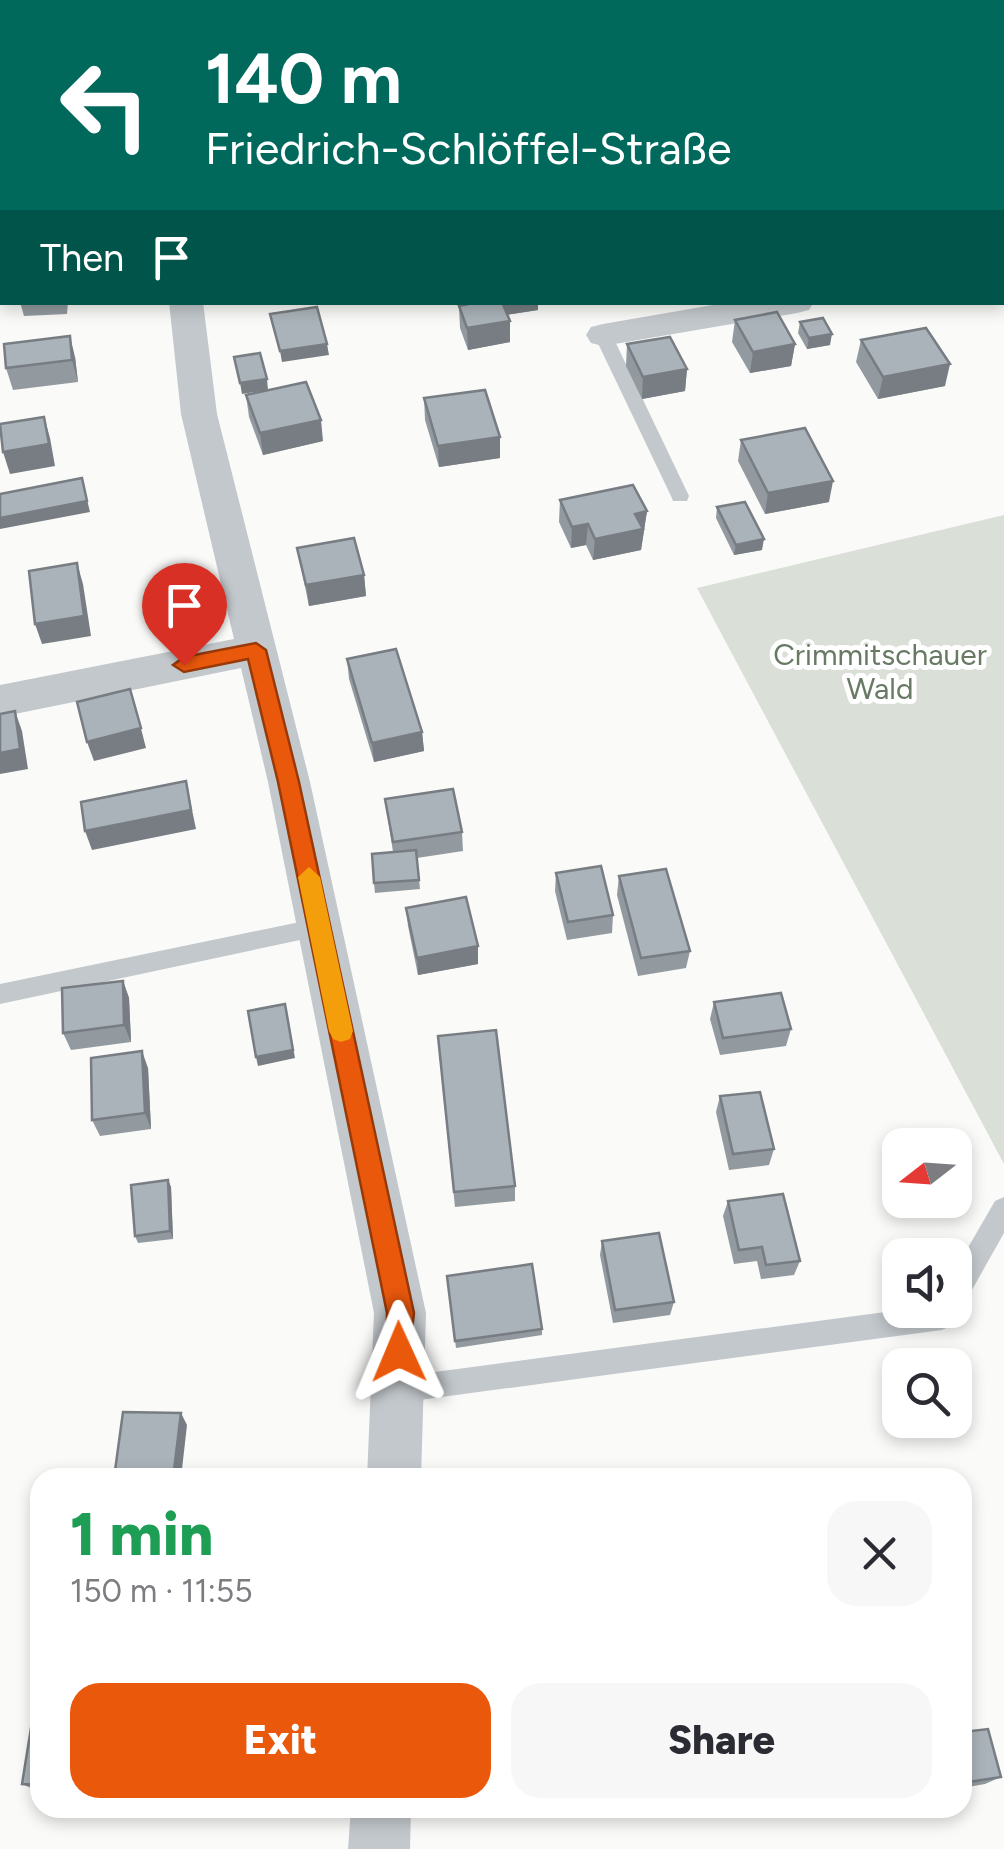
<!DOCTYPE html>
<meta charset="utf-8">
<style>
body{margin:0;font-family:Figtree,sans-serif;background:#f7f7f7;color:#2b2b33;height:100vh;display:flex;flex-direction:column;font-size:38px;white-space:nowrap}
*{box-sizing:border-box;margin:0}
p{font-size:32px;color:#7c7c81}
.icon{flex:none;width:55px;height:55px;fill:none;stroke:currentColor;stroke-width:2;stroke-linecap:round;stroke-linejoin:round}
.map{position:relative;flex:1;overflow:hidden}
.drawer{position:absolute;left:30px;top:1468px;width:942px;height:350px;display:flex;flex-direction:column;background:#fff;border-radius:30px;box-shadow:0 5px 15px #0003}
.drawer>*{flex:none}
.banner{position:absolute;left:0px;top:0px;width:1005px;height:305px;box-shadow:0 5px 15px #0003;background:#00695c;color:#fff;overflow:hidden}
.needle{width:65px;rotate:253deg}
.fabs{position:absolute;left:882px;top:1128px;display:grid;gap:20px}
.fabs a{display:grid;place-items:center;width:90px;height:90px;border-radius:20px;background:#fff;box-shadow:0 5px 15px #0003;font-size:50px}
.pin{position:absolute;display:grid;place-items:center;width:85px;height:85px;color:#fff;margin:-102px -42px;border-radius:50% 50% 50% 0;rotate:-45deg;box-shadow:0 0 10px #0007}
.pin .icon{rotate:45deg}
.me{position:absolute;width:110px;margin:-55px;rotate:359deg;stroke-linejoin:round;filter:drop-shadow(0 0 8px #0008)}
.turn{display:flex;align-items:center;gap:35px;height:210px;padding:0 40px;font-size:45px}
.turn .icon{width:130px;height:130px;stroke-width:2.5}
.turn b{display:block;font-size:70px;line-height:85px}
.then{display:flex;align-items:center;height:95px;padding:0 40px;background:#0003;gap:20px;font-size:38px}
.round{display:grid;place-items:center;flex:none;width:105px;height:105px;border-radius:30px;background:#f7f7f7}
.summary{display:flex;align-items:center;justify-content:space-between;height:170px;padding:0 40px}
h1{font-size:60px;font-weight:800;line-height:75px;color:#1e9e55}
.action{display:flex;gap:20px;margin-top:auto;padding:20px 40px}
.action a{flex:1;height:115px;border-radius:30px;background:#ea580c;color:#fff;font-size:40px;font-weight:800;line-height:115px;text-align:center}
.action a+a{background:#f7f7f7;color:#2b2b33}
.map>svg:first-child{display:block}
.green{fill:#dadfd7}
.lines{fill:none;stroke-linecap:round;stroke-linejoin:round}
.lane{fill:#c3c8cc;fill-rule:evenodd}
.street{fill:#c3c8cc;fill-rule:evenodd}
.wall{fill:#929a9f}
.shaded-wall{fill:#777d82}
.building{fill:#aab3b9;stroke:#777d82;stroke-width:2.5}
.route{fill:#ea580c;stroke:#983908;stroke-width:2.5}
.slow{fill:#f59e0b}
.labels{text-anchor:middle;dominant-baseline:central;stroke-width:10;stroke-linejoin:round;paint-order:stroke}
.park-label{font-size:30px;fill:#687a64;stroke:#fff}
</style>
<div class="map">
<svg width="1004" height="1849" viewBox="0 0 1004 1849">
<rect width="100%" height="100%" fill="#fafaf8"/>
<path class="green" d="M1004,515V1164L697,588Z"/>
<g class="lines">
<g class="lane">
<path d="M603,329L612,335L689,496L687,501H673L671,496L594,335Z"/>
<path d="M319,918L327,920L330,927L327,934L319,936L0,1004V984Z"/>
<path d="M1004,1197V1233L964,1304L957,1306L951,1326L942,1330L397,1403L388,1399L384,1390L388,1381L397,1377L900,1310H955V1270L995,1201Z"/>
</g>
<g class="street">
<path d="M788,0H816L817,2H789Z"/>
<path d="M169,302H203L217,414L310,782L426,1313L421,1478H367L374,1313L268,782L241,668L0,717V685L234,639L181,414Z"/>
<path d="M730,302H814L809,310L797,313L603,346L591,343L586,335L591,327L603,324Z"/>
<path d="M351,1808H411L410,1849H348Z"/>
</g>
</g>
<g class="wall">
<path d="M319,0H390L389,2H318Z"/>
<path d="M2,168V211H0V173Z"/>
<path d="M20,302H68L67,314L24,316Z"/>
<path d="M470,302H538V310L507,315L510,342L468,350L460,328L459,306L470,304Z"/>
<path d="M735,320L795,344L791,366L750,373L732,342Z"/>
<path d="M800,322L830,345L807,349L798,333Z"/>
<path d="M861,340L945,386L878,399L856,362Z"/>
<path d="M627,344L687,369L685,391L642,399L626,366Z"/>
<path d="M75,357L78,382L13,390L6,368Z"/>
<path d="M246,395L323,441L263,455L249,417Z"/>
<path d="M424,398L500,458L439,467L425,420Z"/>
<path d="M741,440L829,502L765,514L738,461Z"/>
<path d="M560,500L647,511L641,550L593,560L586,545L571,548L559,522Z"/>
<path d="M717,507L762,550L734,555L716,518Z"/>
<path d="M297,548L364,575L366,596L309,606Z"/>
<path d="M347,659L422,732L424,751L374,762L349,679Z"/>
<path d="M385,799L462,832L463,851L417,858L420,889L375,893L374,883L393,852Z"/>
<path d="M556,873L613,915L612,933L567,940L555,891Z"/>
<path d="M619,876L690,951L686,968L638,976L617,895Z"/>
<path d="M406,908L478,946V964L418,975L408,926Z"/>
<path d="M123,981L129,998L131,1042L71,1050L63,1033Z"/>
<path d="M714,1002L791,1029L786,1046L720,1055L710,1019Z"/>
<path d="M439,1053L515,1186V1201L455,1207Z"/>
<path d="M148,1068L151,1129L100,1136L92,1120Z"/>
<path d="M720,1096L774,1149L769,1165L729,1170L716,1112Z"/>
<path d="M168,1180L171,1187L173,1239L138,1243L135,1236Z"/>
<path d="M728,1201L800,1261L794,1275L761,1279L757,1261L734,1264L723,1216Z"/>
<path d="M602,1241L674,1302L670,1315L613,1323L600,1255Z"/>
<path d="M447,1276L542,1329V1335L456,1348Z"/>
<path d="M40,1697V1789H33L22,1784Z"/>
<path d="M962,1732L1001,1777L985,1784L962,1788Z"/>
<path d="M770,1808H825L771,1815Z"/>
</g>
<g class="shaded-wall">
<path d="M499,302H538V310L499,316Z"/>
<path d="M510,321V342L468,350L467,328Z"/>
<path d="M832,334L830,345L807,349L809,338Z"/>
<path d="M70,336L75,357L78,382L72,360Z"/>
<path d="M327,344L329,355L282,362L280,351Z"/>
<path d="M795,344L791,366L750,373L753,352Z"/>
<path d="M950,364L945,386L878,399L883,377Z"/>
<path d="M687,369L685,391L642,399L643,377Z"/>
<path d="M267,379L268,390L242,394L240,383Z"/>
<path d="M44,417L50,438L55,466L10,474L3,452Z"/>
<path d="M321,420L323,441L263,455L260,433Z"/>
<path d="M500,437V458L439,467L438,446Z"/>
<path d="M82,478L90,512L0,529V518Z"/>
<path d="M833,481L829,502L765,514L768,493Z"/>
<path d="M647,511L641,550L593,560L595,539L635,514Z"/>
<path d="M588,524L586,545L571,548L572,527Z"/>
<path d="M764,539L762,550L734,555L736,545Z"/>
<path d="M77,563L83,584L91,636L42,644L35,624Z"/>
<path d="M364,575L366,596L309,606L306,585Z"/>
<path d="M136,709L146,748L94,761L87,742Z"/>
<path d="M15,711L22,731L28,769L0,774V753Z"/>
<path d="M422,732L424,751L374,762L372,743Z"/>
<path d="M186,781L196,829L92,850L85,831Z"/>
<path d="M478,946V964L418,975L417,958Z"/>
<path d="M123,981L129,998L131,1042L124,1025Z"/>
<path d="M285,1004L295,1058L258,1066L256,1057Z"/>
<path d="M142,1051L148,1068L151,1129L145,1113Z"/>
<path d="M168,1180L171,1187L173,1239L170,1231Z"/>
<path d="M181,1413L187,1425L181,1478H173Z"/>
</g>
<g class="building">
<path d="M185,0H221L220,2H184Z"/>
<path d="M319,0H336L360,2H318Z"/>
<rect x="673" y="0" width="40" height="2"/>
<path d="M2,168V190H0V173Z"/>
<path d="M502,302L510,321L467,328L459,306L478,302Z"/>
<path d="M317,307L327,344L280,351L270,314Z"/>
<path d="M777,312L795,344L753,352L735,320Z"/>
<path d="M823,318L832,334L809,338L800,322Z"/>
<path d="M926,328L950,364L883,377L861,340Z"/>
<path d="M70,336L72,360L6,368L4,344Z"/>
<path d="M670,337L687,369L643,377L627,344Z"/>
<path d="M260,353L267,379L240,383L234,357Z"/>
<path d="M306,382L321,420L260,433L246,395Z"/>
<path d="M485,390L500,437L438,446L424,398Z"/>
<path d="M44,417L49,444L3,452L0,424Z"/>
<path d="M805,428L833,481L768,493L741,440Z"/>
<path d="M82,478L87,501L0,518V494Z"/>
<path d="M633,485L647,511L635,514L643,529L595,539L588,524L572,527L560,500Z"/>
<path d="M745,502L764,539L736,545L717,507Z"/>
<path d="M354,538L364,575L306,585L297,548Z"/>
<path d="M77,563L84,616L35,624L29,571Z"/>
<path d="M396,649L422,732L372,743L347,659Z"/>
<path d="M130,689L141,728L87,742L77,702Z"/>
<path d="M15,711L20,749L0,753V714Z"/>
<path d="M186,781L191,810L85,831L81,802Z"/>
<path d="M453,789L462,832L393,842L385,799Z"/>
<path d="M416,850L419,880L374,883L372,854Z"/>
<path d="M601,866L613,915L568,922L556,873Z"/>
<path d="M666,869L690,951L641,958L619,876Z"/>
<path d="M466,897L478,946L417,958L406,908Z"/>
<path d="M123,981L124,1025L63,1033L62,988Z"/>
<path d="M781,993L791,1029L723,1038L714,1002Z"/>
<path d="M285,1004L293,1050L256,1057L248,1011Z"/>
<path d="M496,1030L515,1186L454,1192L438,1036Z"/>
<path d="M142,1051L145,1113L92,1120L91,1058Z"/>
<path d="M760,1092L774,1149L733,1154L720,1096Z"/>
<path d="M168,1180L170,1231L135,1236L131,1185Z"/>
<path d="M783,1194L800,1261L766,1265L762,1247L739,1250L728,1201Z"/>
<path d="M659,1233L674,1302L615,1310L602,1241Z"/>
<path d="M532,1264L542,1329L455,1341L447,1276Z"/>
<path d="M123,1412L181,1413L173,1478H114Z"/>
<path d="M36,1697H40V1785L22,1784Z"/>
<path d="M988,1729L1001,1777L962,1783V1732Z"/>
</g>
<path class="route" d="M256,643L266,650L299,782L414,1313L408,1361L399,1365L390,1361L386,1352L387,1313L278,782L248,659L184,672L173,665L184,657Z"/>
<path class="slow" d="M309,867L320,877L353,1031L350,1039L341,1042L333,1039L329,1031L298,877Z"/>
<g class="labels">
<g class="park-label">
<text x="880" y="654">Crimmitschauer<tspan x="880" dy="34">Wald</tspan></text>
</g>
</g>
</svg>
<div class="fabs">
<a><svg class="needle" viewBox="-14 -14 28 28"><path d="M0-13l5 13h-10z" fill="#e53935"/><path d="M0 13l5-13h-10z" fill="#7c7c81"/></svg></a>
<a><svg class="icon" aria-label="sound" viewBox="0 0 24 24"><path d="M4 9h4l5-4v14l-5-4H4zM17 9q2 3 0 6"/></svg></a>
<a><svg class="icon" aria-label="search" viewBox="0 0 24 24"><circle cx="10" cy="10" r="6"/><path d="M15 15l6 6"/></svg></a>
</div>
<div class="pin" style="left:184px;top:665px;background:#d93025"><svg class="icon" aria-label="arrive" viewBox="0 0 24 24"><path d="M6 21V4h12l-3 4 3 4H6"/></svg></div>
<svg class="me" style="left:399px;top:1352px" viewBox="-20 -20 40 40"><path d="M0-17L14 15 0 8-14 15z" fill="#ea580c" stroke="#fff" stroke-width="4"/></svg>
<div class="banner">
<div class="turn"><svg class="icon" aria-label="left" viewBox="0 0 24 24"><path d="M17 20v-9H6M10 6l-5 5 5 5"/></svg><div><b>140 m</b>Friedrich-Schlöffel-Straße</div></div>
<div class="then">Then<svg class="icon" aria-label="arrive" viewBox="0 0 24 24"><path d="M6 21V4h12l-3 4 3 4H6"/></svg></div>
</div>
<section class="drawer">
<div class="summary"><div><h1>1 min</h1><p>150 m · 11:55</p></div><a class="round"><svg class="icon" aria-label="close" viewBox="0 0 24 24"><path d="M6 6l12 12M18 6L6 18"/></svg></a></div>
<div class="action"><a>Exit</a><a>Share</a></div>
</section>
</div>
